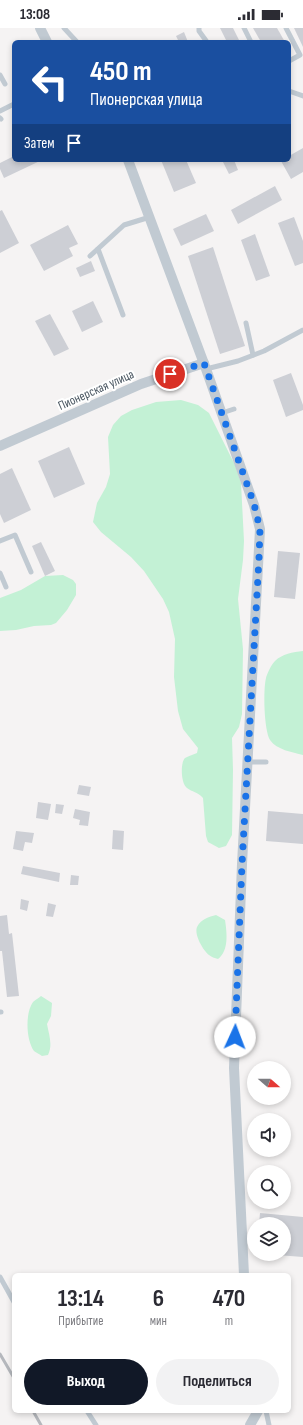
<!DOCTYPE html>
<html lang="ru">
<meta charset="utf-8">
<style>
body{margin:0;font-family:"Sofia Sans Condensed",sans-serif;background:#f2f2f3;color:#2b2b33;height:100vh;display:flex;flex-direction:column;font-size:15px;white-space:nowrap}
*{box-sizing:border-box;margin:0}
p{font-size:13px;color:#7c7c81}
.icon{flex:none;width:22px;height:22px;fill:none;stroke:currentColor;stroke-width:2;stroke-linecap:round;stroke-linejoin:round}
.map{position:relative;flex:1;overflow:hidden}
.panel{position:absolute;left:12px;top:1245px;width:279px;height:140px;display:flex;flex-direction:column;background:#fff;border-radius:6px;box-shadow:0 2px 6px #0003}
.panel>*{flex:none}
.hud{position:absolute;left:12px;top:12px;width:279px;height:122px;border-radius:6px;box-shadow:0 2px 6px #0003;background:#1a4fa0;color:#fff;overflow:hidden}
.needle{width:26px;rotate:110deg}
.fabs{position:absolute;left:247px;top:1033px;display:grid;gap:8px}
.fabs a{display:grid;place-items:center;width:44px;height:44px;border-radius:50%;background:#fff;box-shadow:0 2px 6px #0003;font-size:20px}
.pin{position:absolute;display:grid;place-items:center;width:34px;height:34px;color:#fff;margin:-17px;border:2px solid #fff;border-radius:50%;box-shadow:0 1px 4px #0007}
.me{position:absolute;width:44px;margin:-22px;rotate:2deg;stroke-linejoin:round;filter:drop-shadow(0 0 3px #0008)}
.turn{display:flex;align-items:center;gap:14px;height:84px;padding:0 12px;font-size:18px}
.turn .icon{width:52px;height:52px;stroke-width:2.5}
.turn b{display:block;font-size:28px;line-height:34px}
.then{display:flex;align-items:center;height:38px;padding:0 12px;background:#0003;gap:8px;font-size:15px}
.eta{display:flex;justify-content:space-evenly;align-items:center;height:68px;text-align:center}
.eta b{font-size:24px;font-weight:700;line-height:28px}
.cta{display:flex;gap:8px;margin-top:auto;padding:8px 12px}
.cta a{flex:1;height:46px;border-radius:24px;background:#111827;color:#fff;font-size:16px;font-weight:700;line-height:46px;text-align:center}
.cta a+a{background:#f2f2f3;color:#2b2b33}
.status{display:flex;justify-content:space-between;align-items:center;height:28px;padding:0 20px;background:#fff;direction:ltr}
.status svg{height:11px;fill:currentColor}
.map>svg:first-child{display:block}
.green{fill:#c3f1d5}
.building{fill:#cdcfd5}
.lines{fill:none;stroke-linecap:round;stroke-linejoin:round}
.lane{stroke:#c1cad2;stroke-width:5}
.street{stroke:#c1cad2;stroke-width:10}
.rail{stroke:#b5b8bd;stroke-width:3}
.route{stroke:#1a73e8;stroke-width:7;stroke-dasharray:0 12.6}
.labels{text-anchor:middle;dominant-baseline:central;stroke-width:4;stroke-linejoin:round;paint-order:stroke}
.street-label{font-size:13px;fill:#4a5661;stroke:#fff}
</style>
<div class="status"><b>13:08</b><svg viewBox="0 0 49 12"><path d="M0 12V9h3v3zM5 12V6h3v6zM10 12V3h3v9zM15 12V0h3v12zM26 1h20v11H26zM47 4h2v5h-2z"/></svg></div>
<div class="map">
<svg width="303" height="1397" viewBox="0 0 303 1397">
<rect width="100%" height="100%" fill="#f5f3f3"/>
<g class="green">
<path d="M181,372L198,377L209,385L235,437L241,455L244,513L243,532L238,571L243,621L242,686L239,699L232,710L233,742L232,807L226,818L219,820L208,814L206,808L203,770C198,764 192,764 187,760C181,756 180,735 185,730C188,728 193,727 197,725L198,720L183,701L178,683L174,649L175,611L169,584L163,571L144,543L131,529L101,504L93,494L97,475L106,459L110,446L108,409L113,397L121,388L132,382L156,374Z"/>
<path d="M63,547L73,552L76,556V567L67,582L56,595L51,597L34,598L16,602L0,603V570L21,562L45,548Z"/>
<path d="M303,623V727C292,724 277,722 270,712C264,702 263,661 266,650C267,646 271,637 275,633C282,626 293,624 303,623Z"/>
<path d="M216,887L225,892C227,905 229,923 218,931C215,930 211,929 209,927C203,922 194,907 197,899C201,891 209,889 216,887Z"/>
<path d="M41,968L52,975L51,988L47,996C49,1007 53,1017 48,1027L42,1028C40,1026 36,1025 34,1023C26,1012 25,985 33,974C35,972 39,970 41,968Z"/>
</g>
<g class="building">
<path d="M220,0H233L240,14H227Z"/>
<path d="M253,0H277L285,14H261Z"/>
<path d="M294,0H303V19Z"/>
<path d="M184,4L188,14H179L176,8Z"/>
<path d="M303,120V144L291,151L281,133L289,132V128Z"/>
<path d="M14,128V132H42L4,150L0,141V135Z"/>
<path d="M161,132H186L196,155L174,164Z"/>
<path d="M222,132H234L238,142L229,146Z"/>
<path d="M275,158L282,172L238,196L231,182Z"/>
<path d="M2,182L19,215L0,225V183Z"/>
<path d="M206,186L214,203L181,218L173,201Z"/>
<path d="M294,189L303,213V235L295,238L278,195Z"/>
<path d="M68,197L78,216L69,220L73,228L44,243L30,217Z"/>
<path d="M255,206L270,248L256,253L241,212Z"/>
<path d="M213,219L245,318L220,326L188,228Z"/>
<path d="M91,233L95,243L80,249L76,240Z"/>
<path d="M93,273L103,294L82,304L72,283Z"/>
<path d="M50,286L69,321L54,328L35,293Z"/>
<path d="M291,345L303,377V382L286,389L273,352Z"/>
<path d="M69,419L85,456L54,470L38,433Z"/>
<path d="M12,440L31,482L4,495L0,486V446Z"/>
<path d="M41,514L55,543L45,548L32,518Z"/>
<path d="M278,523L300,525L295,571L274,569Z"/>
<path d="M79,757L91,759L89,768L77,766Z"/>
<path d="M38,774L51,776L48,792L36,790Z"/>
<path d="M56,776L64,777L62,786L55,785Z"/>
<path d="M75,781L90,784L88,798L79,797L80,792L73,790Z"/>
<path d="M268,783L303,786V816L266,813Z"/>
<path d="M113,802L124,803L123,822L112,821Z"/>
<path d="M16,803L34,805L32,815L25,814L23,823L13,821Z"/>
<path d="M23,838L60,845L59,854L21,846Z"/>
<path d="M71,847L79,848L78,857H70Z"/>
<path d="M21,871L29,873L27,883L20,881Z"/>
<path d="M48,875L56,877L53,889L46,888Z"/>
<path d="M7,887L9,906L12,905L19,968L7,969L2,923H0V888Z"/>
<path d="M260,1185L303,1189V1229L277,1227V1226H284V1196H259Z"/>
</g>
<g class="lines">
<g class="lane">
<path d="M64,0L77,14"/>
<path d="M199,0V3L207,14"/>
<path d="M244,0L251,14"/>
<path d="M286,0L300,27L289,33"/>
<path d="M0,47L5,56"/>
<path d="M289,63L303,68"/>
<path d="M0,83L14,76"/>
<path d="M0,90L1,91"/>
<path d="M98,221L123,287"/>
<path d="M90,228L124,197L150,189"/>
<path d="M246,295L253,327"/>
<path d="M206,341L238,333L264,323L303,302"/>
<path d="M222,385L234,381"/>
<path d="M0,513L15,507L31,544"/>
<path d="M0,545L6,559"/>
<path d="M248,734H266"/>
<path d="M0,984H1"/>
<path d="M0,1249L14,1274"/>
<path d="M87,1383L96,1397"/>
<path d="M266,1383L269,1397"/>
</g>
<g class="street">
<path d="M40,0L47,14"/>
<path d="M128,132L206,341L254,477L260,501L242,836L234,1040L244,1247"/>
<path d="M0,418L141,356L204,335"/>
<path d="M250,1397L258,1383"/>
</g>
<g class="rail">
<path d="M0,1326L14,1350"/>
<path d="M33,1383L41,1397"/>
</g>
</g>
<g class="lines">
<path class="route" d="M170,346L204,335L254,476L260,501L259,530L242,836L235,1009"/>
</g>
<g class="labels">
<g class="street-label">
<text transform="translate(96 362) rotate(-24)">Пионерская улица</text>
</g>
</g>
</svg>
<div class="fabs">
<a><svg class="needle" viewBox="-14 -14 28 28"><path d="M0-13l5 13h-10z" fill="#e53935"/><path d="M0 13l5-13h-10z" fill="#7c7c81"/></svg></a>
<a><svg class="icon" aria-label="sound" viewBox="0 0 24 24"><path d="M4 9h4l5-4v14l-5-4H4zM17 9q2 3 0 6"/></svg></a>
<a><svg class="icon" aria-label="search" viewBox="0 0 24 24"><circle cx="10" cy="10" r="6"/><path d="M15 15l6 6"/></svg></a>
<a><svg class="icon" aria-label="layers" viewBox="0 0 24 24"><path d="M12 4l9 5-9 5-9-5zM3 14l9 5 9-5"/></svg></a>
</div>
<div class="pin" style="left:170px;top:346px;background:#d93025"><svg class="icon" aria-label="arrive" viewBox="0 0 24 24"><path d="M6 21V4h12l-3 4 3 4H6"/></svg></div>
<svg class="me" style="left:235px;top:1009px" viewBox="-20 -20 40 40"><circle r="19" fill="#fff"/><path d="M0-13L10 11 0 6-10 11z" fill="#1a73e8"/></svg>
<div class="hud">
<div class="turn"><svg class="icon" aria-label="left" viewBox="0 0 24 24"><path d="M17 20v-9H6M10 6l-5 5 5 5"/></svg><div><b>450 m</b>Пионерская улица</div></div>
<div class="then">Затем<svg class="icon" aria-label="arrive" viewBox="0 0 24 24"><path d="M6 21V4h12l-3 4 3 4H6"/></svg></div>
</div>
<section class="panel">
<div class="eta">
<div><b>13:14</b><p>Прибытие</p></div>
<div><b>6</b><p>мин</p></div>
<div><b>470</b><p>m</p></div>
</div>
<div class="cta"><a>Выход</a><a>Поделиться</a></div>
</section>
</div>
